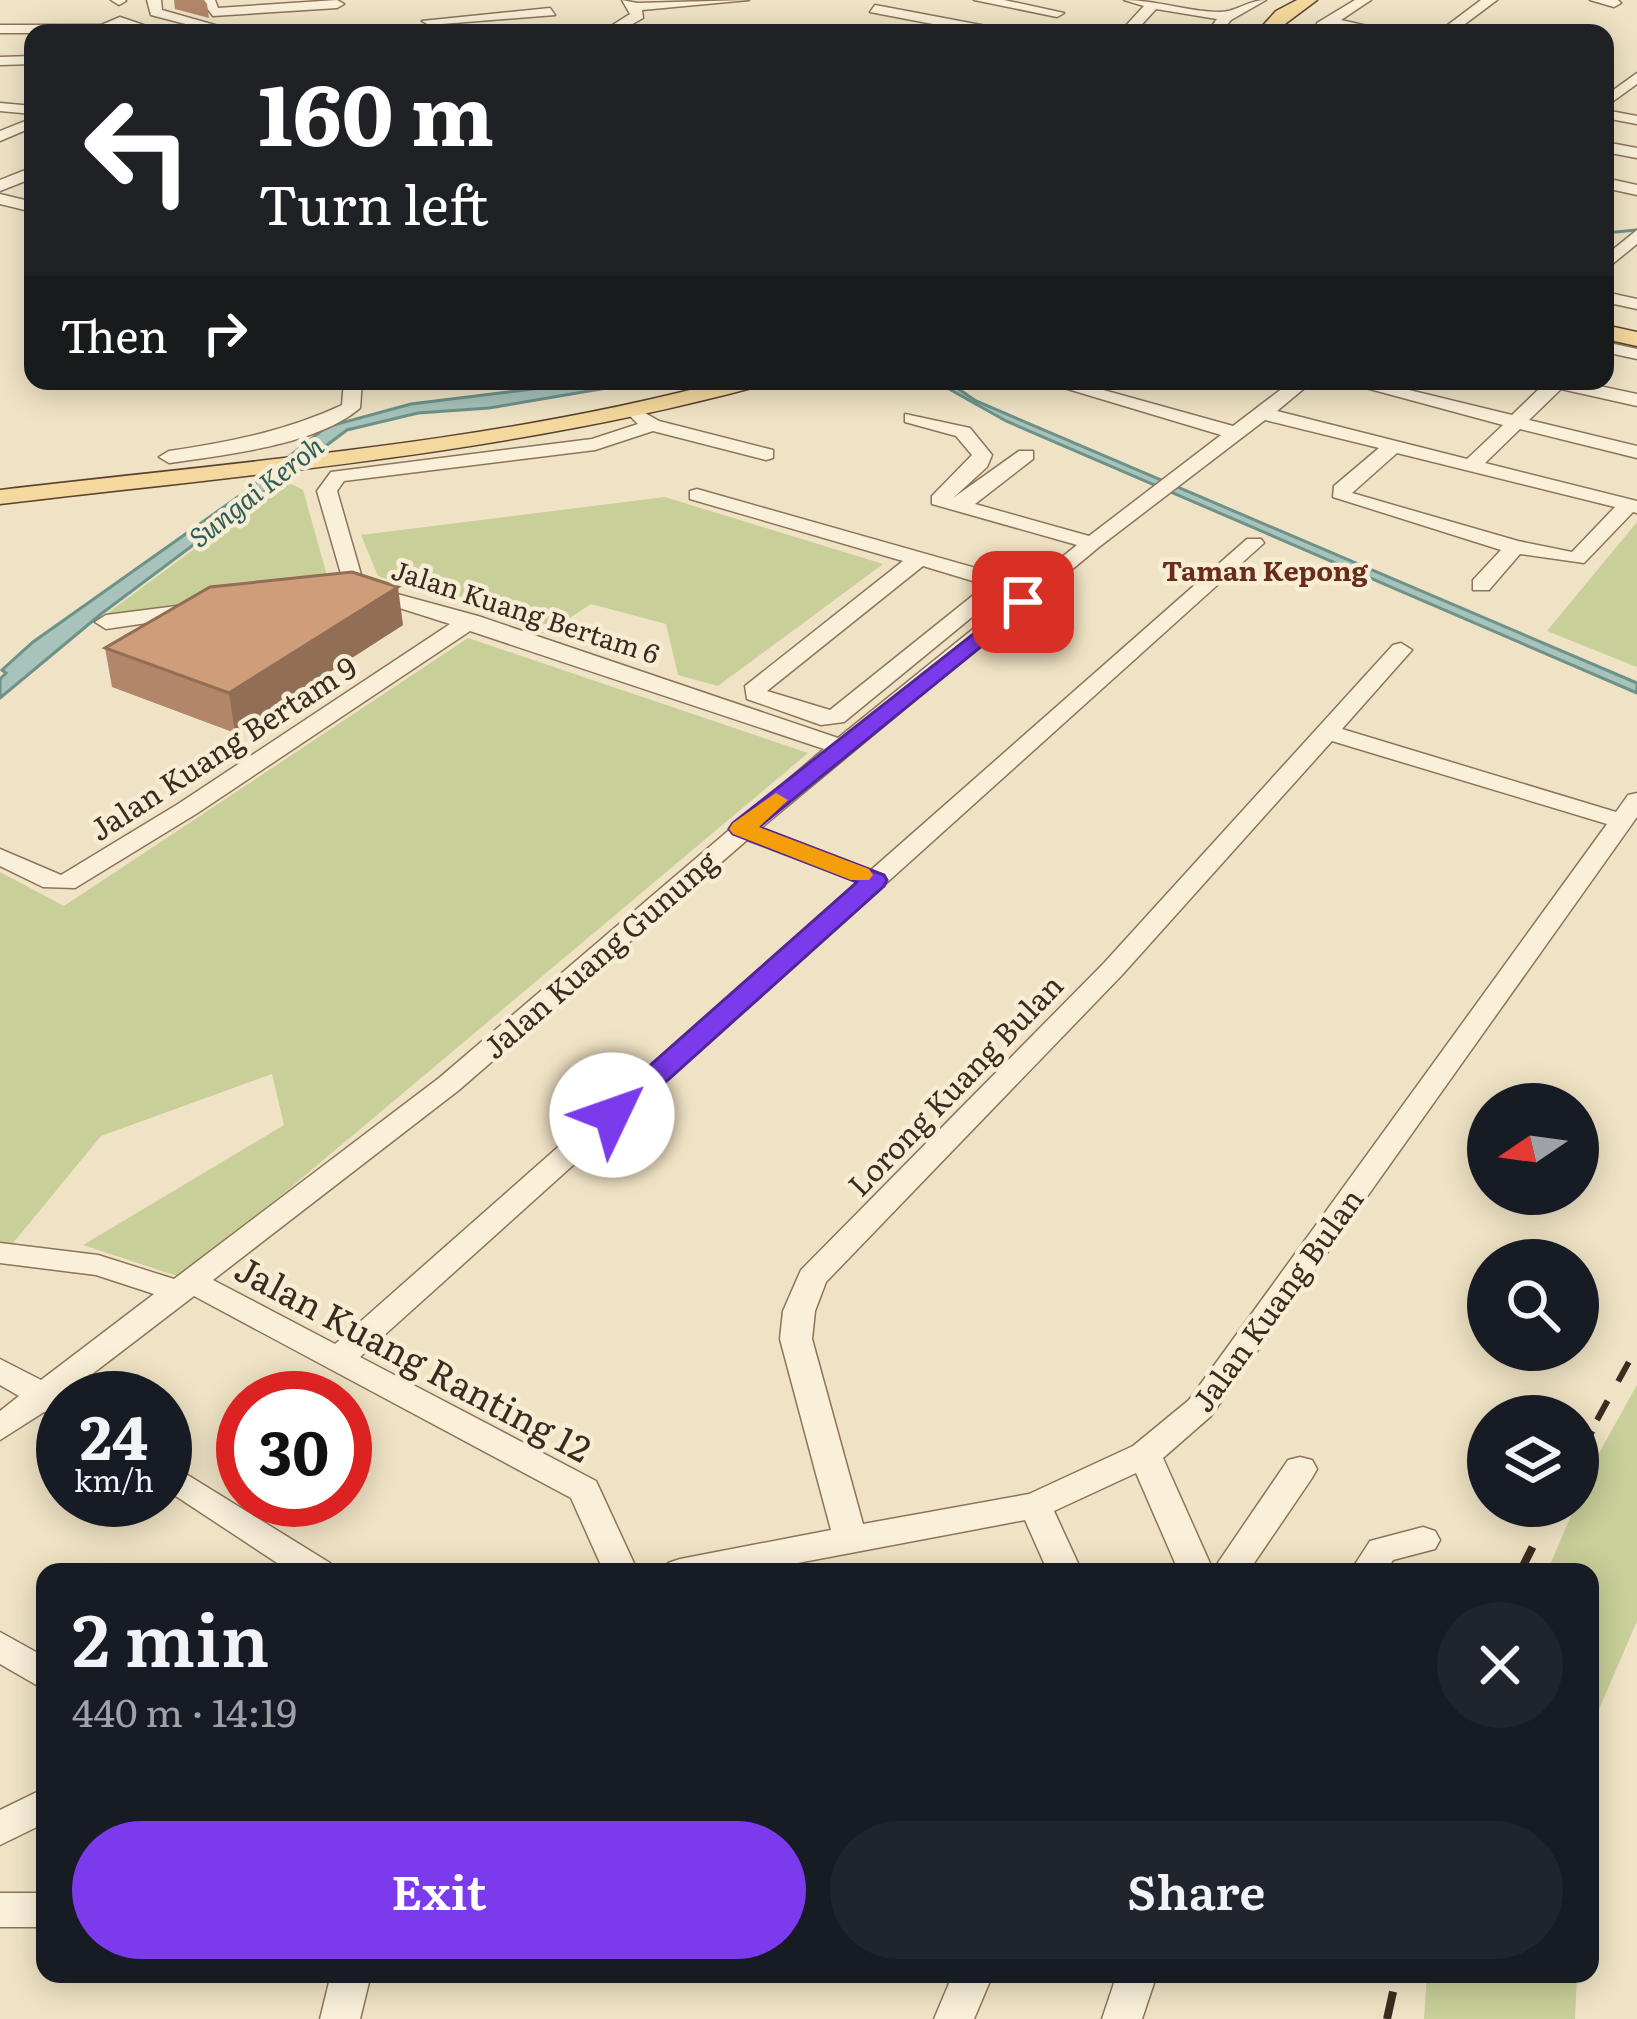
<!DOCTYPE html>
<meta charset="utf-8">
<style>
body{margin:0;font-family:Literata,serif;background:#20242c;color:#f1f3f6;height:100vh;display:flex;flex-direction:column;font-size:45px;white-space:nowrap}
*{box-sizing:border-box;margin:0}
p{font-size:39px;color:#9ea1a6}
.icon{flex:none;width:66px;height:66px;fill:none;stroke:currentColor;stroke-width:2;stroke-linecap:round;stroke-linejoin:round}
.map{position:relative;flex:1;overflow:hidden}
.drawer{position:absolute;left:36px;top:1563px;width:1563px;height:420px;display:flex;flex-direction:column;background:#171b24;border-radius:24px;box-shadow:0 6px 30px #0003}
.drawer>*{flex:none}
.top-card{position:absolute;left:24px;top:24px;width:1590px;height:366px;border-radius:24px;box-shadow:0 6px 30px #0003;background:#202124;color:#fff;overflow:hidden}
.needle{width:78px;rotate:257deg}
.buttons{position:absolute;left:1467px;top:1083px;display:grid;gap:24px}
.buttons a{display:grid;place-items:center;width:132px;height:132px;border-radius:50%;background:#171b24;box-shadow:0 6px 30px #0003;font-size:60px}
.speed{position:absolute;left:36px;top:1371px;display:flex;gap:24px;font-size:60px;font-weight:700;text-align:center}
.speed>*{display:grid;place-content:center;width:156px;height:156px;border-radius:50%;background:#171b24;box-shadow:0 6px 30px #0003;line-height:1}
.speed small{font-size:30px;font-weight:400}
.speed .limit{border:18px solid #d22;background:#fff;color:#111}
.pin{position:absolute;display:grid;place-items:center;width:102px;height:102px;color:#fff;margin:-51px;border-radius:24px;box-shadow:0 6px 18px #0006}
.me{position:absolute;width:132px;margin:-66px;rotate:48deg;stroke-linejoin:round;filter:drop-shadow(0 0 9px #0008)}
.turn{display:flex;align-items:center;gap:42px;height:252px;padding:0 36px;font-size:54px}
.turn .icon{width:156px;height:156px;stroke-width:2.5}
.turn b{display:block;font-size:84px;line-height:102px}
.then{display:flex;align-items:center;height:114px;padding:0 36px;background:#0003;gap:24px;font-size:45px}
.round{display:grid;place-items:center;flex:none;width:126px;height:126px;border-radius:63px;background:#20242c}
.headline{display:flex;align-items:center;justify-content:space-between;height:204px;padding:0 36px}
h1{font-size:72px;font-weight:600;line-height:90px}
.primary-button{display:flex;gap:24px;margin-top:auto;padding:24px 36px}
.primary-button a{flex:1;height:138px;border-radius:72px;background:#7c3aed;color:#fff;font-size:48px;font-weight:600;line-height:138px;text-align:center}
.primary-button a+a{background:#20242c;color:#f1f3f6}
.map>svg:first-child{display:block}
.green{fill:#c9cf99}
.water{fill:#a7c3bb;stroke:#6d9289;stroke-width:3}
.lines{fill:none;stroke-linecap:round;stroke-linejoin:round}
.stream{stroke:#6d9289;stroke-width:3}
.minor-casing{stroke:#8c745a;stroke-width:3}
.major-casing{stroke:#5a422f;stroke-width:3}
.minor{fill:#faf0d9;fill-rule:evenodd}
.major{fill:#f4d89d;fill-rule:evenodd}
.rail-far1{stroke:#3c2c1f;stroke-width:6;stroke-dasharray:22 22;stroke-linecap:butt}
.rail{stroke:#3c2c1f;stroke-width:8;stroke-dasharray:28 28;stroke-linecap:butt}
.wall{fill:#b28769}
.shaded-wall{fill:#916e55}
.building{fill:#cf9d7a;stroke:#916e55;stroke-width:3}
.route{fill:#7c3aed;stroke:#51269a;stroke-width:3}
.slow{fill:#f59e0b}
.labels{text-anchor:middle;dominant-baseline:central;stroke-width:9;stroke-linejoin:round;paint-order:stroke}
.far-water-label{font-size:27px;font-style:italic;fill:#2e5c58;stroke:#f7edd5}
.far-neighbourhood-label{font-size:27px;font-weight:bold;fill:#6a2c1d;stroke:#f7edd5}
.far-street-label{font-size:27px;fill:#3c2c1f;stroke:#f7edd5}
.street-label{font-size:30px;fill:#3c2c1f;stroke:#f7edd5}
.near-street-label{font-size:36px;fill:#3c2c1f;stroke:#f7edd5}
</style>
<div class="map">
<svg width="1637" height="2019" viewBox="0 0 1637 2019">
<rect width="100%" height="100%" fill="#f0e3c5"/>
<g class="green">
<path d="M286,481L303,490L330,586L101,618Z"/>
<path d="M665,497L883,564L718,686L678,675L666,624L591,604L545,634L378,576L361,535Z"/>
<path d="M1637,522V667L1547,631Z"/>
<path d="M468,638L808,753L183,1278L83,1245L284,1125L272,1074L101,1136L9,1248L0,1247V872L64,906Z"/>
<path d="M1637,1385V1621L1590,1730V1572H1547L1594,1462Z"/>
<path d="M1427,1974H1577L1575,2019H1424Z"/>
</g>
<g class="water">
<path d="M598,381H648L489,408L418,413L347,430L101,614L0,698V679L6,673L2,670L33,642L242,494L326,427L411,404Z"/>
<path d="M935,381H947L976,401L1637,683V693L1006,421Z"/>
</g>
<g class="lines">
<path class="stream" d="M1605,233L1637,230"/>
<g class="minor-casing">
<g id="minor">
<path d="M111,0H125L126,1L119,5Z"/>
<path d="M147,0H161L162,10L243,33H220L151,15Z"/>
<path d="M201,0H215L218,8L337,0L344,4L337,8L213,16Z"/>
<path d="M622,0L637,3L749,0L642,10L643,18L617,33H600L630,14Z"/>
<path d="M974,0H1004L1064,13L1057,17Z"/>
<path d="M1124,0C1157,0 1189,12 1220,12C1236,12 1248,0 1266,0L1231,20L1220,33L1209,30L1217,19L1156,9L1134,33H1119L1144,6Z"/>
<path d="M1355,0H1371L1341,20L1398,33L1317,29V23Z"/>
<path d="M1481,0H1497L1453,33H1437Z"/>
<path d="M1590,0H1618L1621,3L1614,7Z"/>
<path d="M875,5L1002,29L1009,33H980L870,12Z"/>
<path d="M550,8L555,15L429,25L422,21Z"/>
<path d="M120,17L167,33C152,33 131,24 118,27C80,34 40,33 0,33V25H101Z"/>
<path d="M33,56V64L0,65V57Z"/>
<path d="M1637,73V84L1605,107V96Z"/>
<path d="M0,103L33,106V114L0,111Z"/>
<path d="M1605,110L1637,116V124L1605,118Z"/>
<path d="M33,118V127L0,141V131Z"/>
<path d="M1605,142L1637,148V158L1605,152Z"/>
<path d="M33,167V178L0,191V180Z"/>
<path d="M1605,178L1637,185V195L1605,188Z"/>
<path d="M0,194L33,202V212L0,204Z"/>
<path d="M1637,230V244L1605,270V256Z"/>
<path d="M1605,292L1637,299V309L1605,302Z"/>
<path d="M1605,342L1637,349V359L1605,352Z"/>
<path d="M344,381H362L360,408C317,445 225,455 169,463L159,457L169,451C230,442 286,431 342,405Z"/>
<path d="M1041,381H1071L1233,426L1292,381H1313L1277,411L1467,459L1503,425L1340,381H1372L1512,415L1544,384L1542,381H1576L1637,394V406L1561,389L1529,420L1637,446V458L1520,429L1485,463L1637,501V513L1633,512L1584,563L1520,554L1489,590H1473V580L1501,550L1333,497L1334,486L1379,448L1265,420L1099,547L761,828L871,870L1247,539H1261L1264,543L360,1357L596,1481L638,1572H604L571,1498L194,1296L66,1394L72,1398H63V1420L44,1412L0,1440V1411L19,1396L0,1385V1359L41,1380L154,1294L96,1275L0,1263V1243L98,1255L174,1279L439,1078L824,749L470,631L196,814L75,888L43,887L0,866V849L61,875L178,804L450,624L346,591L317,491L331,472L592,439L638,424L629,415L638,409L659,421L773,450V458L766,460L653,431L595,450L344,481L337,491L364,585L478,616L838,738L1077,545L932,504V496L972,455L956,436L905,422V414L970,428L992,455L987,467L953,498L1019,451H1033V459L975,504L1089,536L1221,435ZM1397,453L1615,507L1572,552L1518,541L1352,493ZM747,840L858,882L335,1344L213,1280L459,1090Z"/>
<path d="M697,489L1018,580L1021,585L1005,590L844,722L821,725L747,699L745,686L903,561L690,499V491ZM923,566L986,585L830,710L767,691Z"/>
<path d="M200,603L208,604V614L106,629L95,622L106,615Z"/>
<path d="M1401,643L1412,650L1342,729L1616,812L1628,795L1637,793V817L1211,1416L1163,1458L1213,1570L1288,1460L1300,1457L1312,1460L1317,1469L1312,1478L1248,1572H1179L1136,1473L1054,1511L1082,1572H1048L1025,1520L750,1572H663L668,1563L680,1559L831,1530L780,1339L783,1311L801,1270L1104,963L1393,645ZM1332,741L1607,824L1189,1400L1133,1446L1029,1494L863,1524L812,1339L815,1311L826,1282L1122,975Z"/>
<path d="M165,1461L330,1563L335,1572H291L165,1489Z"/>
<path d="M1423,1527L1435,1531L1440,1540L1435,1549L1393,1560L1386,1572H1350L1370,1541Z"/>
<path d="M0,1632L45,1657V1690L0,1664Z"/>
<path d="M45,1788V1823L0,1845V1810Z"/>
<rect x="0" y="1893" width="45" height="34"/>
<path d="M331,1974H371L360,2019H320Z"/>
<path d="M953,1974H993L974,2019H934Z"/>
<path d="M1117,1974H1157L1142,2019H1102Z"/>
</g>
</g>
<g class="major-casing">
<g id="major">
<path d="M1297,0H1317L1273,33H1256L1276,11Z"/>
<path d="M1605,325L1637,332V346L1605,339Z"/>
<path d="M725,381H762L759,386C511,453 255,474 0,504V490C242,461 489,444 725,381Z"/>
</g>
</g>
<use href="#minor" class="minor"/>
<use href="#major" class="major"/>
<path class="rail-far1" d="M1597,1420L1637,1347"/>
<g class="rail">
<path d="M1578,1455L1599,1417"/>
<path d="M1520,1572L1553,1506"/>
<path d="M1387,2019L1397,1974"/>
</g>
</g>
<g class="wall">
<path d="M174,0H204L207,4L209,18L175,9Z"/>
<path d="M403,625L235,733L112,687L105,648Z"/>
</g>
<path class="shaded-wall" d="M398,587L403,625L235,733L229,693Z"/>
<path class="building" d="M352,572L398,587L229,693L105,648L210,587Z"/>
<path class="route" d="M1023,595L1031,597V606L759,827L884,875L887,880L884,886L622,1121H602L597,1115L602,1108L857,882L733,834L729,829L733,823Z"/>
<path class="slow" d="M776,793L788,800L759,827L869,869L873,875L869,880H851L733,834L729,829L733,823Z"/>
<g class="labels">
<g class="far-water-label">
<text transform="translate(255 490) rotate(-38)">Sungai Keroh</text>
</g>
<g class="far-neighbourhood-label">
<text x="1265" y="569">Taman Kepong</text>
</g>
<g class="far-street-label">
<text transform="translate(526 610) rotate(18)">Jalan Kuang Bertam 6</text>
</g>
<g class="street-label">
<text transform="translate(222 747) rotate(-33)">Jalan Kuang Bertam 9</text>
<text transform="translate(599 953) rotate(-41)">Jalan Kuang Gunung</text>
<text transform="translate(954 1084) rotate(-46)">Lorong Kuang Bulan</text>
<text transform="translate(1276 1299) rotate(-54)">Jalan Kuang Bulan</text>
</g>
<g class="near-street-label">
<text transform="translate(414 1357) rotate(28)">Jalan Kuang Ranting 12</text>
</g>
</g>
</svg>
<div class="buttons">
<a><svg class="needle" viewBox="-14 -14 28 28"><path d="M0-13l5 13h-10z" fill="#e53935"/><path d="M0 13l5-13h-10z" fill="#9ea1a6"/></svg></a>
<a><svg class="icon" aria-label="search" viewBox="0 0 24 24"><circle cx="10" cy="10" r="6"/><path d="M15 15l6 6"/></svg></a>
<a><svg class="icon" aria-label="layers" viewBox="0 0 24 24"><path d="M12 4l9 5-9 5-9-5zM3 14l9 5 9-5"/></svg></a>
</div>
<div class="speed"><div>24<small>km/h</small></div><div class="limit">30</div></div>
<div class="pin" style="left:1023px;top:602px;background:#d93025"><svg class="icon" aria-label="arrive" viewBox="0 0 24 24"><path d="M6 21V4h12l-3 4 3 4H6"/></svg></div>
<svg class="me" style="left:612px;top:1115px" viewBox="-20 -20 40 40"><circle r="19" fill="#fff"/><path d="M0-13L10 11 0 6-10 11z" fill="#7c3aed"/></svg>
<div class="top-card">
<div class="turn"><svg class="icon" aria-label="left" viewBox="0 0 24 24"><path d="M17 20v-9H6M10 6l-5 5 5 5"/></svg><div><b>160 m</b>Turn left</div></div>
<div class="then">Then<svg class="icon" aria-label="right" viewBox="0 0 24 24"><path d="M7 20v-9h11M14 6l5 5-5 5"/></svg></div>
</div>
<section class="drawer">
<div class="headline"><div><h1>2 min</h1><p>440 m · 14:19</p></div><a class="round"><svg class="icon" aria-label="close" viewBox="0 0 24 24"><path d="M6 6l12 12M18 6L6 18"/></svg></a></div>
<div class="primary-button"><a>Exit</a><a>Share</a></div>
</section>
</div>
